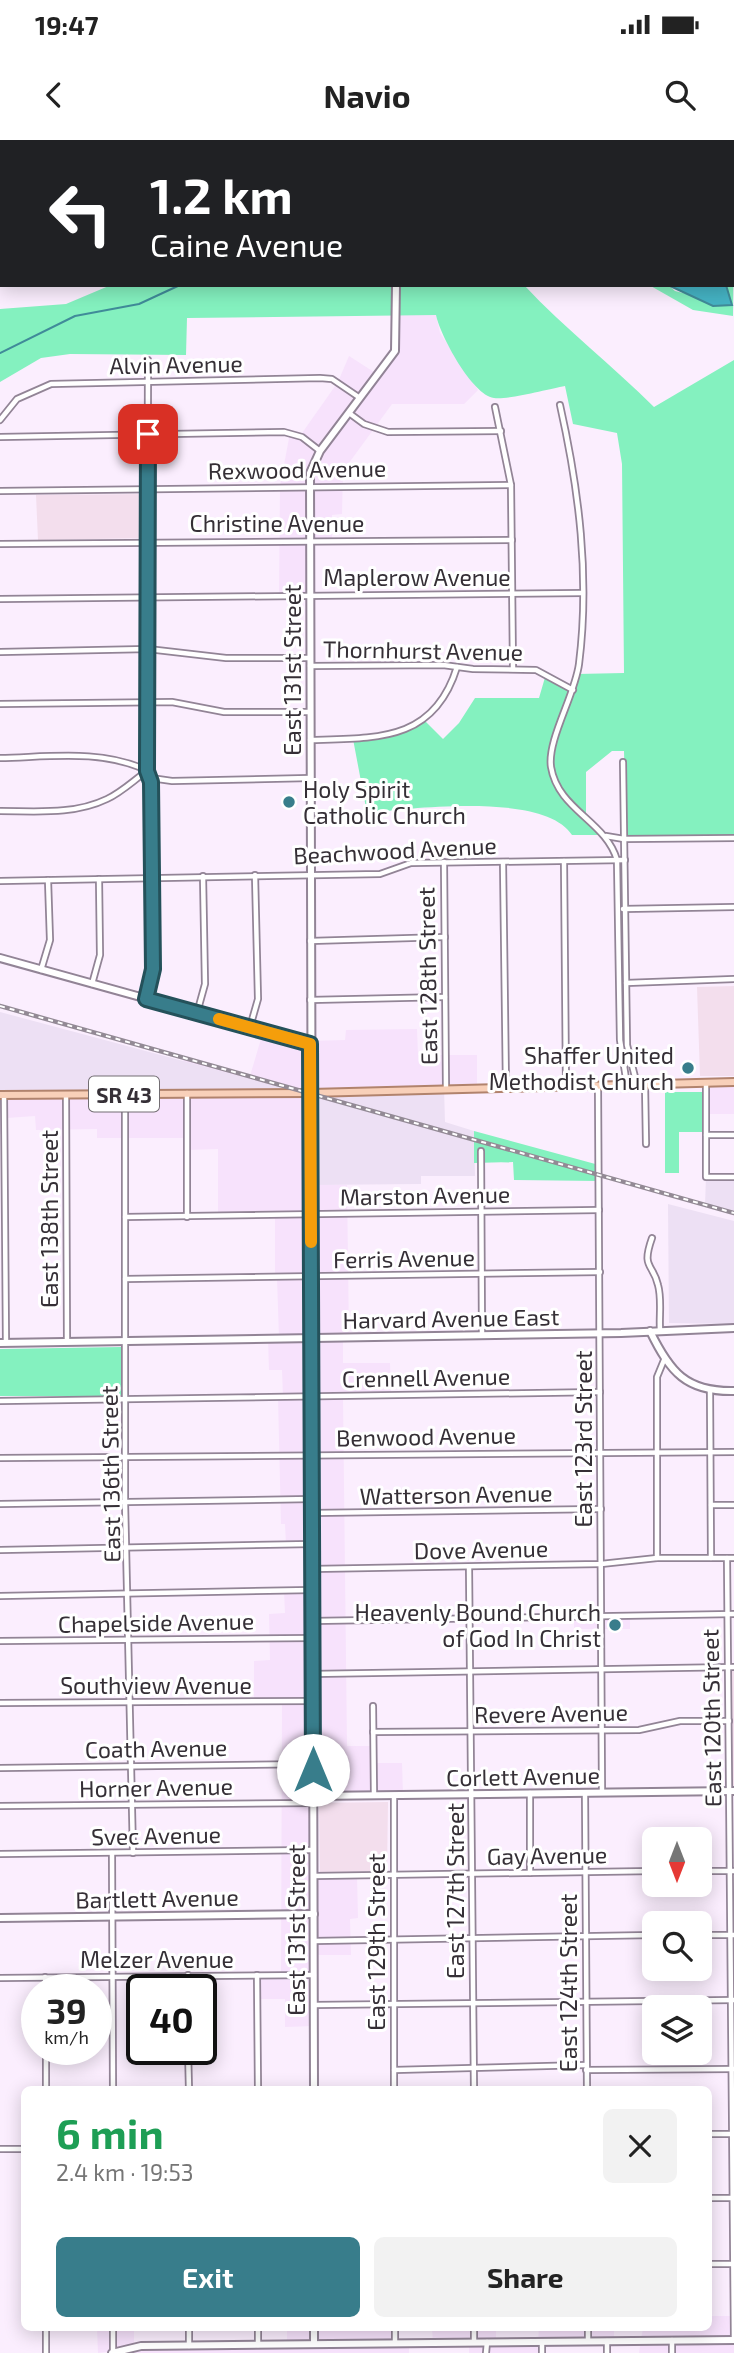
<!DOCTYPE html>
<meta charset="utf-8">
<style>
body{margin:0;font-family:"Exo 2",sans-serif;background:#f2f2f2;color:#222;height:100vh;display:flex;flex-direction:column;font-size:26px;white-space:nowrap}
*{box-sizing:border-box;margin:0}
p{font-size:23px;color:#767676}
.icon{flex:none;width:38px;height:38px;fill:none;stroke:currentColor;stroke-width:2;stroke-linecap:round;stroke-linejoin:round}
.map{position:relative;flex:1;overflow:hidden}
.details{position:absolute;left:21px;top:1946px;width:691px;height:245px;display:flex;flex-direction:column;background:#fff;border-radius:10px;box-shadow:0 4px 18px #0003}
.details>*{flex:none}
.guide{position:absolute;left:0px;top:0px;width:735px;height:147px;box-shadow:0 4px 18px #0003;background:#202124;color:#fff;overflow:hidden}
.needle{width:46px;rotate:180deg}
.tools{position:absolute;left:642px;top:1687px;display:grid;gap:14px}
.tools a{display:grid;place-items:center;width:70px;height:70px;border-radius:10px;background:#fff;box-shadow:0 4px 18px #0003;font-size:35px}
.speed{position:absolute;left:21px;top:1834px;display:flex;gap:14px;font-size:35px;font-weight:700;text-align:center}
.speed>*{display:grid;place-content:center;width:91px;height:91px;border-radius:50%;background:#fff;box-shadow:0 4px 18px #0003;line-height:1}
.speed small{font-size:18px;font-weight:400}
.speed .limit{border:4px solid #111;border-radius:10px;background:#fff;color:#111}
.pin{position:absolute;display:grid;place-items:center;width:60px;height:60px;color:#fff;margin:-30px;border-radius:14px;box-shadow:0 4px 10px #0006}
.me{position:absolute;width:77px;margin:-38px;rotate:0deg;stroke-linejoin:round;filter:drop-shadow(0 0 5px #0008)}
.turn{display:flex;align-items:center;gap:24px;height:147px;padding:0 35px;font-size:32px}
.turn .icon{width:91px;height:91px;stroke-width:2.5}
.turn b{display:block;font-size:49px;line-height:60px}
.round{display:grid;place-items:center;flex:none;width:74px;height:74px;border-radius:10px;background:#f2f2f2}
.summary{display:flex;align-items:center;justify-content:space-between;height:119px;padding:0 35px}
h1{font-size:42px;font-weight:700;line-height:52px;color:#1e9e55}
.button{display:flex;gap:14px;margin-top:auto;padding:14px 35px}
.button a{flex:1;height:80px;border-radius:10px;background:#387d8b;color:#fff;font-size:28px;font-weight:700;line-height:80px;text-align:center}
.button a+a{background:#f2f2f2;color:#222}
.status{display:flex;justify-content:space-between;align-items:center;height:49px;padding:0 35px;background:#fff;direction:ltr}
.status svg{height:19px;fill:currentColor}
header{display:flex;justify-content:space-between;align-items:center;height:91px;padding:0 35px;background:#fff;font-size:32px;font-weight:700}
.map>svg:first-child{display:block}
.built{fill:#f7e2fc}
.industrial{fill:#ede0f4}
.education{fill:#f3deed}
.green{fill:#84f1bf}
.water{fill:#45b3c4;stroke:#408b99;stroke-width:2}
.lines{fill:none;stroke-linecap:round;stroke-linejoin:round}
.stream{stroke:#408b99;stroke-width:2}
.street-casing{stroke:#928496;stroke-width:8}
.secondary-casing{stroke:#928496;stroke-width:10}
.primary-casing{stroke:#b1836d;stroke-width:10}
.street{stroke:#fff;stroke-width:4.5}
.secondary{stroke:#fff;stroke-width:6}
.primary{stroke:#f8d0b9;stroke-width:6}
.rail-casing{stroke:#938a95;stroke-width:4.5}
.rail{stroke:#fff;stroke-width:2;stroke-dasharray:5;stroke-linecap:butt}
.route-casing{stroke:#24515a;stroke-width:18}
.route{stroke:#387d8b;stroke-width:12}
.slow{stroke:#f59e0b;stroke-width:12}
.poi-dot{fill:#387d8b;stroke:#fff;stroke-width:2.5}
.labels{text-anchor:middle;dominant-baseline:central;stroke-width:6;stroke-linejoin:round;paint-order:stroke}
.shield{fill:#fff;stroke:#726d72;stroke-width:2}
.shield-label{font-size:21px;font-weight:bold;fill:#352f36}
.street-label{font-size:23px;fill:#352f36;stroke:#fff}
.poi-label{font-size:23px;fill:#352f36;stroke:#fff;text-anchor:end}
</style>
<div class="status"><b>19:47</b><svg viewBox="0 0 49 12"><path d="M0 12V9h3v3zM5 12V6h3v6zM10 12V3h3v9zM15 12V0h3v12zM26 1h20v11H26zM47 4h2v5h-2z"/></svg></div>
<header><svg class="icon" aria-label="back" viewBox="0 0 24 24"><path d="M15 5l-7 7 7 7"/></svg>Navio<svg class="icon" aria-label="search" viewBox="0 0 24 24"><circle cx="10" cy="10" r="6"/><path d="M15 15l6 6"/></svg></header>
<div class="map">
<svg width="734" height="2213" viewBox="0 0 734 2213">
<rect width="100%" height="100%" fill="#fbeefe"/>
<g class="built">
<path d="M396,174L436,175L440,193L478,250L464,264H392L343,331L342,374L332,375V400H309V456H279L280,346L290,293L300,296L338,242L349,216L377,234L392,217Z"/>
<path d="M417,889L418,915H477V948L357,950L311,1044L347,1045L349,1197L343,1198V1223H390L391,1255L343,1257L347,1606H373L374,1623H402L403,1654L313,1656L314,1736H357L358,1778L350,1779L351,1815H314V1886L285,1887V1859H257V1835H281L282,1562L254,1561V1521L270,1520L269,1474L285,1473L284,1451L312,1450V1405H286L285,1384H281L278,1257H283L282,1230H269L268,1199L279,1198L277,1138L275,1137V1076L218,1077V1009L187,1010V998H97V989L36,990L35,976L7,978L6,993L0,994V955L184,952L183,917L250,936L263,892L310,901L345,900L346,890Z"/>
<path d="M734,942V974H706V943Z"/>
<path d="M630,1476V1489H574V1477Z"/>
<path d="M734,2124V2213H639L643,2188H709V2176H732Z"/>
<path d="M97,2188H134V2206L287,2204V2188H395V2203H409V2213H129V2209L98,2213Z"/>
<path d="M432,2188H496V2202L538,2201L539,2188H614V2201L543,2202L542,2213H469V2203H433Z"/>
</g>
<g class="industrial">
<path d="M0,872L284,948L0,951Z"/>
<path d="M444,948L445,982L474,991L475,1036H421V1044L311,1045V953Z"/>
<path d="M706,1037H734V1073L705,1066Z"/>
<path d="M668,1064L734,1081V1184L669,1183Z"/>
</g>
<g class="education">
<path d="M146,354V398L38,400L36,355Z"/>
<path d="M734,846V936H700L697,847Z"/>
<path d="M728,1527H734V1651L730,1650Z"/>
<path d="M388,1662L387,1731L320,1733L319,1663Z"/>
</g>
<g class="green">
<path d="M734,77L733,176L693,170L649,145H668L675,151L731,165L726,145H733Z"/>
<path d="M111,145H524C565,189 612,225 654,267L734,220V695L626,696L624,611H612L586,632V679L606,695H572C545,652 413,668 367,673L353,599L409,588L425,581L443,599L459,583L475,558H539L546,534L573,550L577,534L624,533L622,324L617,293L573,284L565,246C549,249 508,260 494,258C472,255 440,195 436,175L187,178L186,215L70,214L41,218L0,242V169L66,164Z"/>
<path d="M665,952H702V992H679V1033H665Z"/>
<path d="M474,991L599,1025V1041L514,1040L513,1022L474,1023Z"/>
<path d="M121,1207V1256H0V1209Z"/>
</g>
<path class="water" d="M668,145H726L732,165L713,166Z"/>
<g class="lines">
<path class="stream" d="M0,213L75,176L139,164L180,145"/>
<g class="street-casing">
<g id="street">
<path d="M40,0V2"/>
<path d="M111,2V0"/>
<path d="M285,2L286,0"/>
<path d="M0,7L2,6"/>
<path d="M0,127H2"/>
<path d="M560,265C579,350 590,437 579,524C575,555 547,600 551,627C558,670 606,681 617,720L620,900L627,945"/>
<path d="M495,267L511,345L513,529"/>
<path d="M349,273L364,284L388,292L501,291"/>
<path d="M0,280L17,259L51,244L320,238L332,239L360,258"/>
<path d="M0,297L284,292L302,297L320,311"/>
<path d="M0,351L511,345"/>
<path d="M0,404L512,400"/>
<path d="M0,459L582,453"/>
<path d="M0,512L148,509L226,518H309"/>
<path d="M310,526L443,525L473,529L536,530L573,550"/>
<path d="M0,564L172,562L224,572H309"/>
<path d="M310,600C377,598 434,602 457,527"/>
<path d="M0,618C49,617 101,609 146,630"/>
<path d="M623,622L627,905L637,945"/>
<path d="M151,638L172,641L310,638"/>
<path d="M0,671C36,671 74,675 107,659C122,652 134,640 147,631"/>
<path d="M606,696L624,699L734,698"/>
<path d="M564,721L566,946"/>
<path d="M444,722L446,948"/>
<path d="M503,722L506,947"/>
<path d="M0,741L380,734L411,723L625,720"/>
<path d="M623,769L734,767"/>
<path d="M310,801L445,797"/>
<path d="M41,830L50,800L48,740"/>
<path d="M626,843L734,839"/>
<path d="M92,844L100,815L99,739"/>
<path d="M146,859L153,829L151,638L147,631L148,220"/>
<path d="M310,860L445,857"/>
<path d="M197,873L205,844L203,736"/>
<path d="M250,887L258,859L255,735"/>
<path d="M706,943V1037H734"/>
<path d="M645,944L646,1004"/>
<path d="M598,946L602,1652"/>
<path d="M125,954V1362L133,1713"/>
<path d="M4,955L6,1203"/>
<path d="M66,955L67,1202"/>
<path d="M706,995H734"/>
<path d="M481,1011L482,1195"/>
<path d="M125,1077L599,1070"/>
<path d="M187,1077V953"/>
<path d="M652,1098C641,1129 653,1123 658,1145C662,1159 659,1176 660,1190"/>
<path d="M125,1139L600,1132"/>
<path d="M710,1251L711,1418"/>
<path d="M0,1261L600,1252"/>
<path d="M0,1318L734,1312"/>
<path d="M0,1364L312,1359"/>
<path d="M711,1365H734"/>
<path d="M312,1373L601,1369"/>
<path d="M0,1410L312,1404"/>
<path d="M657,1418V1237L664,1220"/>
<path d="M727,1418L734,2200"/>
<path d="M469,1427L474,1950"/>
<path d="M312,1429L601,1424L657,1418H734"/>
<path d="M0,1456L312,1450"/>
<path d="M312,1481L734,1474"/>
<path d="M0,1501L312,1498"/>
<path d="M312,1534L734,1527"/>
<path d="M0,1563L312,1561"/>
<path d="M373,1566L374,1655"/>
<path d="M373,1592L639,1590L680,1581H729"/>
<path d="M0,1628L313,1624"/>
<path d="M530,1653V1733"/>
<path d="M585,1653L587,1950"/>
<path d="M394,1655V1950"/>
<path d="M0,1666L313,1663"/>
<path d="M112,1713L113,1950"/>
<path d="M0,1714L313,1710"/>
<path d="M700,1731H734"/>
<path d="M314,1736L654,1731"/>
<path d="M700,1795H734"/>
<path d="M314,1801L654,1795"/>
<path d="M188,1835V1850"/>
<path d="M257,1835L258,1950"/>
<path d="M45,1837L46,1850"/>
<path d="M0,1838L314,1835"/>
<path d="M314,1865L734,1860"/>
<path d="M46,1909V1950"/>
<path d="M188,1909L189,1950"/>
<path d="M394,1930L586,1925"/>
<path d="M586,1930L734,1929"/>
<path d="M709,1994H734"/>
<path d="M0,2009H24"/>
<path d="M709,2058H734"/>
<path d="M709,2124H733"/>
<path d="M395,2188V2203"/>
<path d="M474,2188V2202"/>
<path d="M588,2188V2201"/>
<path d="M672,2200V2213"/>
<path d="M607,2201V2213"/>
<path d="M542,2202V2213"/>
<path d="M258,2205V2188"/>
<path d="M189,2206V2188"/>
<path d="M46,2213V2188"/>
<path d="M113,2213V2188"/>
<path d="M486,2213L487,2202"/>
</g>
</g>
<g class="secondary-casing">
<g id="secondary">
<path d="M354,0L357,2"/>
<path d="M397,2V0"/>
<path d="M0,818L310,904"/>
<path d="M650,1191C670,1232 686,1252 734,1251"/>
<path d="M0,1203L621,1193L734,1188"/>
<path d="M313,1656L734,1651"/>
<path d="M0,1778L314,1774"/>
<path d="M314,1950L310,333L320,311L395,211L396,145"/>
<path d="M314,2188V2204"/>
<path d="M112,2213L141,2206L734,2200"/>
</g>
</g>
<g class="primary-casing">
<path id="primary" d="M0,955L311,953L734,942"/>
</g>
<use href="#street" class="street"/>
<use href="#secondary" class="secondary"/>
<use href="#primary" class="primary"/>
<g class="rail-casing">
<path id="rail" d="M0,866L734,1073"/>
</g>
<use href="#rail" class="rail"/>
</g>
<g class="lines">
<g class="route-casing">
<path id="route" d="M148,294L147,631L151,642L153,829L146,859L310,904L313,1630"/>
</g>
<use href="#route" class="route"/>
<path class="slow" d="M219,879L310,904L311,1102"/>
</g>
<g class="poi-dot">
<circle cx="289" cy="662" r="7"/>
<circle cx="688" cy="928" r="7"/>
<circle cx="615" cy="1485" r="7"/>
</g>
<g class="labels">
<rect class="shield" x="89" y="936.5" width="70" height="35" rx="5"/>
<g class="shield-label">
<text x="124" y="954">SR 43</text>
</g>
<g class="street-label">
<text transform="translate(176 224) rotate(-1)">Alvin Avenue</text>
<text transform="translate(297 329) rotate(-1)">Rexwood Avenue</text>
<text x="277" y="383">Christine Avenue</text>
<text x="417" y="437">Maplerow Avenue</text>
<text transform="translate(423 510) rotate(1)">Thornhurst Avenue</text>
<text transform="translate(292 530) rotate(-90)">East 131st Street</text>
<text transform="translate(395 710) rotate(-3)">Beachwood Avenue</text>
<text transform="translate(427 836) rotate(-91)">East 128th Street</text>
<text transform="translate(425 1055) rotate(-1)">Marston Avenue</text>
<text transform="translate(49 1079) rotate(-90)">East 138th Street</text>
<text transform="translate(404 1118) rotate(-1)">Ferris Avenue</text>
<text transform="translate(451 1178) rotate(-1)">Harvard Avenue East</text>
<text transform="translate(426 1237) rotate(-1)">Crennell Avenue</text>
<text transform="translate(426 1296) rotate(-1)">Benwood Avenue</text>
<text transform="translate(583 1299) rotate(-90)">East 123rd Street</text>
<text transform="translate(110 1334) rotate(-91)">East 136th Street</text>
<text transform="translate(456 1354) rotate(-1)">Watterson Avenue</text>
<text transform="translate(481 1409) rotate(-1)">Dove Avenue</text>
<text transform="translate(156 1482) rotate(-1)">Chapelside Avenue</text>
<text x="156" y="1545">Southview Avenue</text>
<text transform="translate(551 1573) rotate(-1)">Revere Avenue</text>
<text transform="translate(711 1578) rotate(-91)">East 120th Street</text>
<text transform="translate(156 1608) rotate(-1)">Coath Avenue</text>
<text transform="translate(523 1636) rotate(-1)">Corlett Avenue</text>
<text transform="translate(156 1647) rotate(-1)">Horner Avenue</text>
<text transform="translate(156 1695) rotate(-1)">Svec Avenue</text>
<text transform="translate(547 1715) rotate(-1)">Gay Avenue</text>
<text transform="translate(455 1751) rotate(-90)">East 127th Street</text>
<text transform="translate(157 1758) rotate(-1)">Bartlett Avenue</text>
<text transform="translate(296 1790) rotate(-90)">East 131st Street</text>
<text transform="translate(376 1802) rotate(-90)">East 129th Street</text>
<text x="157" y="1819">Melzer Avenue</text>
<text transform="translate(568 1843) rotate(-90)">East 124th Street</text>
</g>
<g class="poi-label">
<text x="303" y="649" text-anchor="start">Holy Spirit<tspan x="303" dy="26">Catholic Church</tspan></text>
<text x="674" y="915">Shaffer United<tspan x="674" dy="26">Methodist Church</tspan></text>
<text x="601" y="1472">Heavenly Bound Church<tspan x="601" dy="26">of God In Christ</tspan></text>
</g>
</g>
</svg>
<div class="tools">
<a><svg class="needle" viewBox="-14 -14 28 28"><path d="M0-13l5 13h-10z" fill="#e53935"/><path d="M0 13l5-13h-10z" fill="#767676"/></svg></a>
<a><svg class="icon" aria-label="search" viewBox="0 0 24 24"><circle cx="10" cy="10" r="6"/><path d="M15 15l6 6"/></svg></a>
<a><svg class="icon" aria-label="layers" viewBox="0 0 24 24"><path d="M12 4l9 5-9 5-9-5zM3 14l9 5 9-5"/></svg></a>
</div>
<div class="speed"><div>39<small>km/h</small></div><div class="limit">40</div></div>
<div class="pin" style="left:148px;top:294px;background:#d93025"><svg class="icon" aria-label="arrive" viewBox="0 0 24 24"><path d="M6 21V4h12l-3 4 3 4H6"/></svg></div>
<svg class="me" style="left:313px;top:1630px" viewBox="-20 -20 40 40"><circle r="19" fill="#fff"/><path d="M0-13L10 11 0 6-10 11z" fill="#387d8b"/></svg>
<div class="guide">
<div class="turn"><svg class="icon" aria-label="left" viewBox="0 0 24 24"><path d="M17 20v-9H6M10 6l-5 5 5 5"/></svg><div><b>1.2 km</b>Caine Avenue</div></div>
</div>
<section class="details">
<div class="summary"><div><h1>6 min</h1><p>2.4 km · 19:53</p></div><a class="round"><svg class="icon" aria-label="close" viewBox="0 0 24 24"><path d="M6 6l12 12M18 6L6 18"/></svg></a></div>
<div class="button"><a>Exit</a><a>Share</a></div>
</section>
</div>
